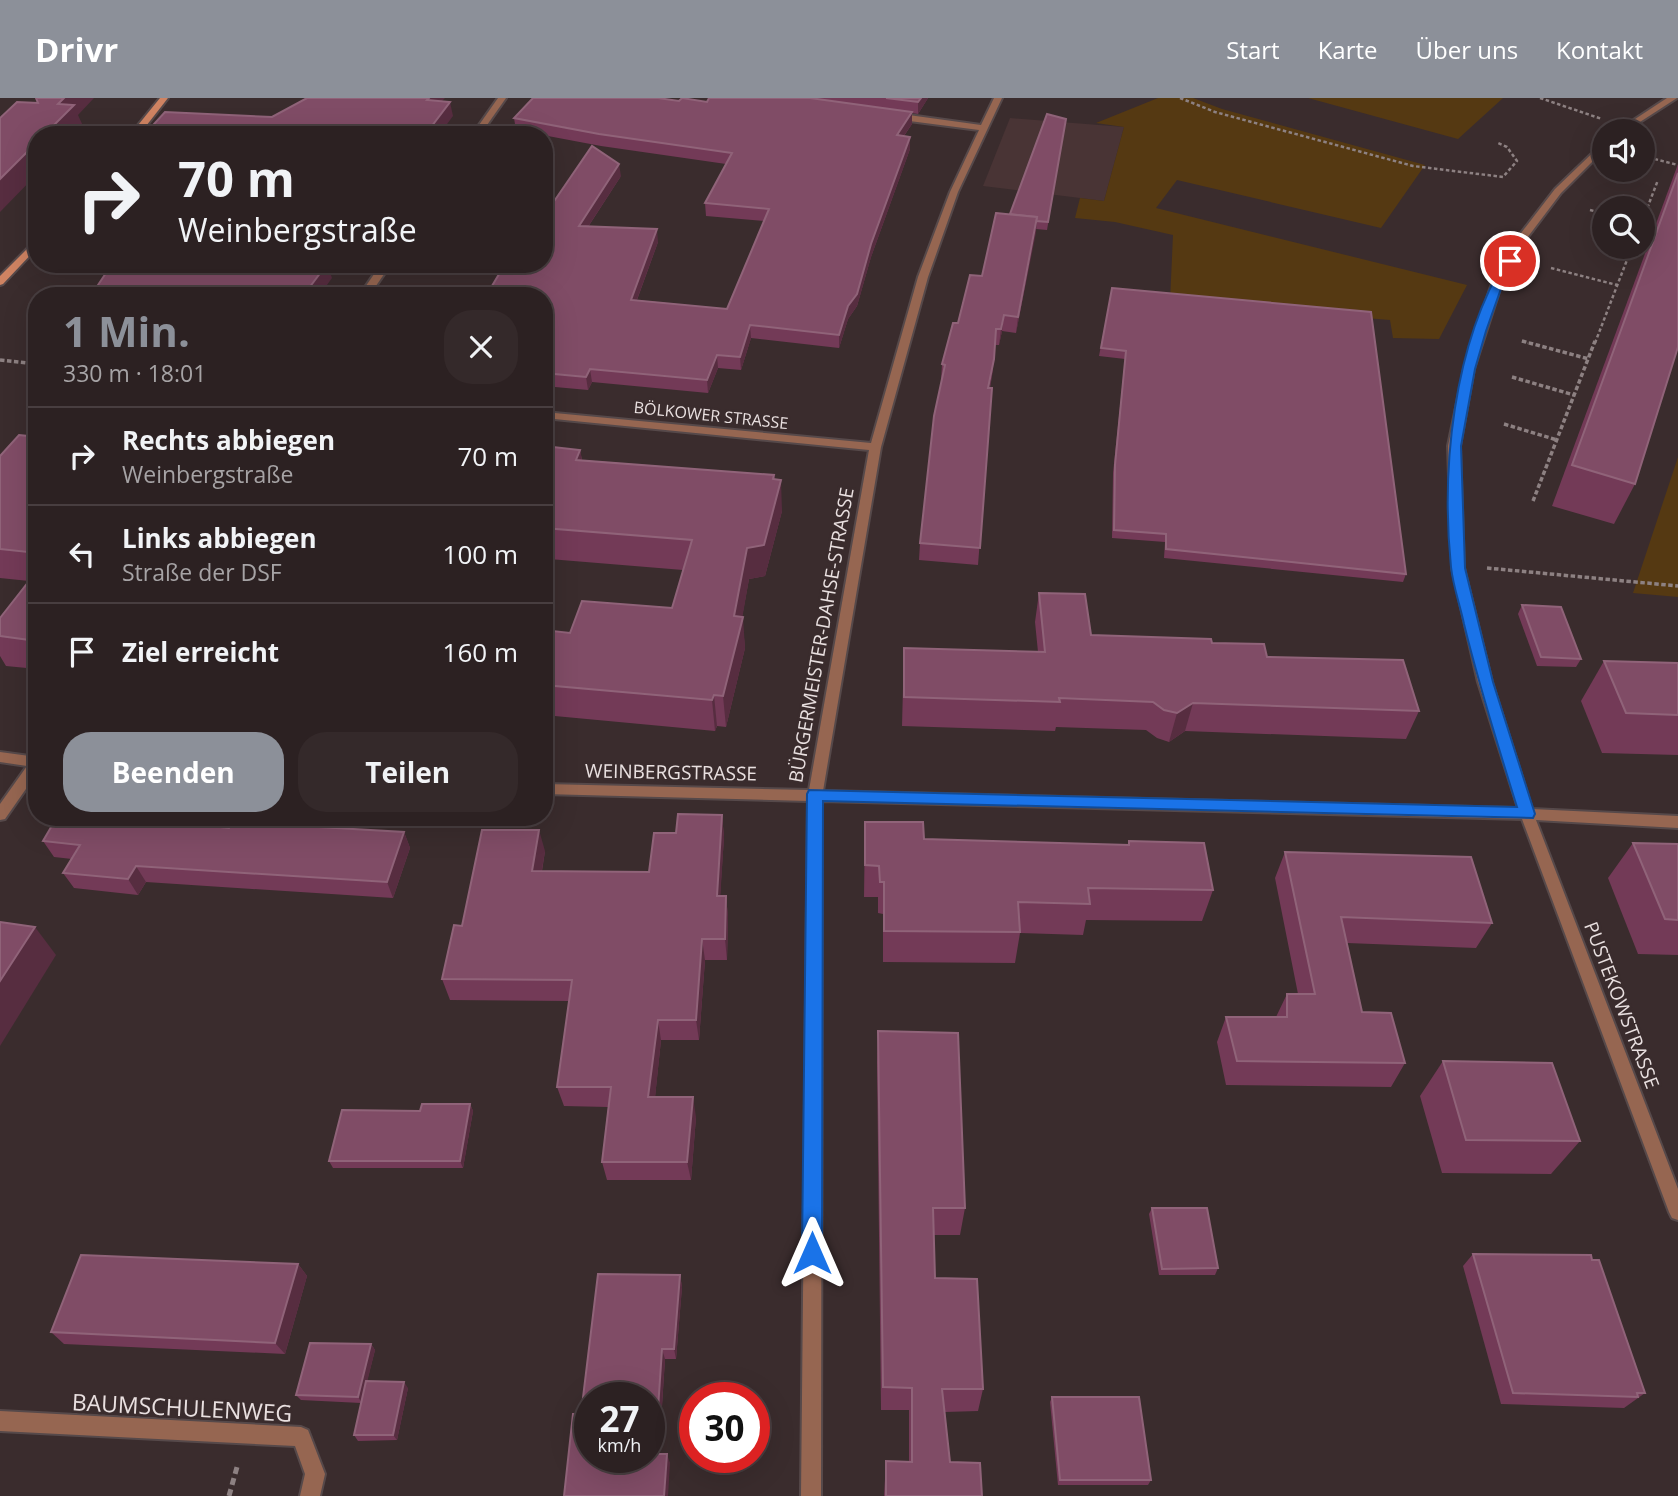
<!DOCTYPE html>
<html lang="de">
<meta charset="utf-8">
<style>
body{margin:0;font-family:"Open Sans",sans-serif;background:#34292a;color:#f1f3f6;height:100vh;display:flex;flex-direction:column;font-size:26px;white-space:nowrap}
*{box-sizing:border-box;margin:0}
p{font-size:23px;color:#a6a3a5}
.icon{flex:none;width:38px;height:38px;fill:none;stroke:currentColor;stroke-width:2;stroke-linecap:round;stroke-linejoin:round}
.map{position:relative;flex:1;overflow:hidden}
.side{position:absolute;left:28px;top:189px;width:525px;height:539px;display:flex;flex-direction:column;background:#2c2122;border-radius:28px;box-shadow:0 7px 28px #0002,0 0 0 2px #483e40}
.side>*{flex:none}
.guide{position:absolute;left:28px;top:28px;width:525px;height:147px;border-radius:28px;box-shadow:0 7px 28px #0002,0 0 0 2px #483e40;background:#2c2122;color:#f1f3f6;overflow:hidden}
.controls{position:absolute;left:1592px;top:21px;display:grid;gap:14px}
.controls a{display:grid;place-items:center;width:63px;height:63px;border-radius:50%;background:#2c2122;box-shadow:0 7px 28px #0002,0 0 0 2px #483e40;font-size:35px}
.speed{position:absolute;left:574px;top:1284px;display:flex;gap:14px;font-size:35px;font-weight:700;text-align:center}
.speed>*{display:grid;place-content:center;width:91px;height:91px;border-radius:50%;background:#2c2122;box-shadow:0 7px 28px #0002,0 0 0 2px #483e40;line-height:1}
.speed small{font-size:18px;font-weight:400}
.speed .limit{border:10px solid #d22;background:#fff;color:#111}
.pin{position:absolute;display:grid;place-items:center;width:60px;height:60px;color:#fff;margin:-30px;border:4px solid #fff;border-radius:50%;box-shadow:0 2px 7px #0007}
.me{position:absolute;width:77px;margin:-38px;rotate:0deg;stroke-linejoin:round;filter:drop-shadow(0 0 5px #0008)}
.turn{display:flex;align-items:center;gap:24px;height:147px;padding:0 35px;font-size:32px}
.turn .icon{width:91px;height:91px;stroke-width:2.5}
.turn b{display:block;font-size:49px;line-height:60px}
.round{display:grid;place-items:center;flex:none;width:74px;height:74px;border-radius:28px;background:#34292a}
.summary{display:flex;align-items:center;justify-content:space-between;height:119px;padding:0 35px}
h1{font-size:42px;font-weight:700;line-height:52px;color:#8c9099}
.action{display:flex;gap:14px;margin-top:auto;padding:14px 35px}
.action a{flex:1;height:80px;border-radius:28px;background:#8c9099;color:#fff;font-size:28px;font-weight:700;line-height:80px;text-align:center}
.action a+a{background:#34292a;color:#f1f3f6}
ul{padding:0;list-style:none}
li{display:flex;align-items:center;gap:21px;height:98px;padding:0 35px;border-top:2px solid #483e40}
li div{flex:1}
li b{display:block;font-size:26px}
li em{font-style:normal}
header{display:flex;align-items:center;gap:42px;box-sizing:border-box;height:98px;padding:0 35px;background:#8c9099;color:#fff}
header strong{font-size:33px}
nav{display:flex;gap:38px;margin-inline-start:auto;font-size:24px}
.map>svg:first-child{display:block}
.built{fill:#493435}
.green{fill:#553912}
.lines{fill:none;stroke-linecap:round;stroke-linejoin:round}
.service-casing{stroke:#56494a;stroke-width:4}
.minor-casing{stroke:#56494a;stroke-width:4}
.secondary-casing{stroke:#56494a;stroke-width:4}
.path-far2{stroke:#8d8182;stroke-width:2.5;stroke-dasharray:3.5 2.5;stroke-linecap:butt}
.path-far1{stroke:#8d8182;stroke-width:3.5;stroke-dasharray:4.5 2.5;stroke-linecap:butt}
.path{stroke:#8d8182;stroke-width:5;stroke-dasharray:7 4.5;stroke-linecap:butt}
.service{fill:#966651;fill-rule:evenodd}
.minor{fill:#966651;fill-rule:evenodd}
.secondary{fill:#cf8362;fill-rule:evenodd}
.wall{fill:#733a57}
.shaded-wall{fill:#572d40}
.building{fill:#804c66;stroke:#906379;stroke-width:2;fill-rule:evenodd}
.route{fill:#1a73e8;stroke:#114b97;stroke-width:2}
.labels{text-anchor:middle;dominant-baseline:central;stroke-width:5;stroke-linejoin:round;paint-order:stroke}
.far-street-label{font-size:16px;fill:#e9e0e0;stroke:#3a2c2d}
.street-label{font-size:19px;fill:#e9e0e0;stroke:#3a2c2d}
.near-street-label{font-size:23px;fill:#e9e0e0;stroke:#3a2c2d}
</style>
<header>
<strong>Drivr</strong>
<nav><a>Start</a><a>Karte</a><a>Über uns</a><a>Kontakt</a></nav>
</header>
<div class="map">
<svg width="1678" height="1398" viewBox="0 0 1678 1398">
<rect width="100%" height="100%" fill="#3a2c2d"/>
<path class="built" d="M1010,20L1124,29L1104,103L983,88Z"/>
<g class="green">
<path d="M1158,0H1193L1222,11L1425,67L1381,130L1177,82L1156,110L1467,187L1439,241L1393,240L1390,222L1170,204L1173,137L1115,124L1075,120L1080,100L1104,103L1124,29L1096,25Z"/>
<path d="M1308,0H1503L1458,41Z"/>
<path d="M1678,359V499L1633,495Z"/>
</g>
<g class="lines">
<g class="service-casing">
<path id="service" d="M0,1313L301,1329L308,1332L325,1376L320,1398H300L305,1376L295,1348L0,1333Z"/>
</g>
<g class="minor-casing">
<g id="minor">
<path d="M498,0H506L480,37H472Z"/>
<path d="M994,0H1002L958,94L928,179L881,349L823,693L1518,710L1478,584L1452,470L1448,348L1464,271L1491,188L1518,139L1555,91L1605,43V51L1561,95L1527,140L1501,188L1474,271L1460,348L1464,470L1492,584L1532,711L1678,718V730L1536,722L1678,1091V1122L1672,1120L1669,1114L1522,721L822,703L821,1398H801L808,703L544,696V686L809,692L869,352L544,320V314L871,345L918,179L950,94L979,32L894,21L890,18L894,15L981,27Z"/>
<path d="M1667,0H1677L1626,33H1617Z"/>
<path d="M381,166H391L369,198H359Z"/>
<path d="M0,654L37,659V675L5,721L0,722V706L27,668L0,664Z"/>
</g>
</g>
<g class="secondary-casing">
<g id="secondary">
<path d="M160,0H168L139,37H130Z"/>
<path d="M37,141V150L3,186L0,187V178Z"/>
</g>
</g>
<g class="path-far2">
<path d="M1180,0L1215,14L1413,68L1503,79L1517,63L1507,49L1498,45"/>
<path d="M1540,0L1602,21"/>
<path d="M1643,58L1678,67"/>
<path d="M1590,112L1605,116"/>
<path d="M1643,121L1658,82"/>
<path d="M1551,170L1617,187"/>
<path d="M1522,243L1528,245"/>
<path d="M1595,245L1632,149"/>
</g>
<g class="path-far1">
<path d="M1522,243L1589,261"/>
<path d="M0,262L37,266"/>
<path d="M1512,279L1574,297"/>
<path d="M1504,326L1557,342"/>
<path d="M1533,403L1595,243"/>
<path d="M1487,470L1678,488"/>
</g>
<path class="path" d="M229,1398L237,1369"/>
<use href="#service" class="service"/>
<use href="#minor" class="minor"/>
<use href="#secondary" class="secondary"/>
</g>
<g class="wall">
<path d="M709,0H928L918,16L912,15V26L904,38L910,51L871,159L857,208L848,221L839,250L751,240L741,272L718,270L708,295L592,284L588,292L544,288V198H486L621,78L588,129L658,144L637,202L727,211L764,123L706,118L705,105L726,66L601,48L516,32L514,20L679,3L707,4Z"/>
<path d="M1066,21L1047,132L1036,131L1016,235L1002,233L999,247H995L992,278L990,290H992L978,467L919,462L920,445L942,283H941L942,266L958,225L982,178L1010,116Z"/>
<path d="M1678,66V249L1635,386L1614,426L1552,408Z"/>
<path d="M1112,190L1406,476L1403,484L1164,460L1165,444L1112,440L1113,375L1125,261L1099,258Z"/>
<path d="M37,339V571L6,568L0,558V520L29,483L0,480V358Z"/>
<path d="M544,348L580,352L582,362L774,377L782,413L765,478L749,481L742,519L745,550L726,629L717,628L715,633L544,617V532L570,535L672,510L683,472L549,461L544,471Z"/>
<path d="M1039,495L1091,537L1212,545L1267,559L1419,613L1406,641L1185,633L1169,644L1157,640L1146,632L1056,629L1055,633L902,628L904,550L1038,554L1035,524Z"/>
<path d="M1522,507L1581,561L1576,569L1537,568L1518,516Z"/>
<path d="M1604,563L1678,565V657L1602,655L1581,603Z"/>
<path d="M722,717L724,739L720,798H726L728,819L727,862H705L699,942H661L655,999L696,1019L691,1082H607L602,1064L608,1009L564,1008L557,989L569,903L450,902L442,881L462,828L545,753L542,773L649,774L676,735Z"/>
<path d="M865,724L924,741L1128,747L1129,743L1213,792L1202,823L1086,822L1083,837L1020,835L1015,865L883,864V816L878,815V799H864Z"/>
<path d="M229,730L404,734L410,750L393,800L146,784L138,797L74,790L63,775L72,761L54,759L43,743Z"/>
<path d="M1633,745L1678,746V857L1638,856L1608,780Z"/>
<path d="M1285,754L1492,825L1476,850L1347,845L1362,914L1405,965L1391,989L1226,987L1217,944L1226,919H1276L1287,896H1298L1275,780Z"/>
<path d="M878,933L965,1110L960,1137H934L935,1180L983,1291L978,1313L945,1314L950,1364L982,1398H884L886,1363L909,1364V1312H881L877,964Z"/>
<path d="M1443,963L1580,1043L1551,1076L1442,1075L1420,998Z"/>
<path d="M470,1006L473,1013L463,1070H333L329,1063L420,1013Z"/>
<path d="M1152,1110L1218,1170L1215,1177H1159L1149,1116Z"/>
<path d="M1473,1156L1645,1295L1624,1310L1501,1306L1463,1168Z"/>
<path d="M298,1166L307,1178L285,1256L64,1246L51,1234Z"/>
<path d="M680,1177L682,1189L676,1261H665L659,1356L670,1365L581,1316Z"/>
<path d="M371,1246L375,1252L367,1283L408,1290L397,1342L358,1343L354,1337L361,1305L301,1302L296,1297Z"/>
<path d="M1052,1299L1151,1382L1148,1387H1058L1050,1304Z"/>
</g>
<g class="shaded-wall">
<path d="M64,0H94L78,17L83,28L75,37H44L58,6Z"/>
<path d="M429,0H445L430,15L427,2Z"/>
<path d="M921,0H928L918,16V4Z"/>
<path d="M450,4L453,18L439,37H425Z"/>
<path d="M912,14V26L896,49L897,37Z"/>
<path d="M910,39V51L871,159L857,208L848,221L839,250V237L848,208Z"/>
<path d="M37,44V76L0,114V81Z"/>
<path d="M619,66L621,78L580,141L579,128Z"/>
<path d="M1037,119L1036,135L1016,235L1018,219Z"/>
<path d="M657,131L658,144L632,215L631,202Z"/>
<path d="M327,166L332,180L319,198H303Z"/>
<path d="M1004,217L1002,233L999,247L1001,231Z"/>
<path d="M750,227L751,240L741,272L740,259Z"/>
<path d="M717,257L718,270L708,295L707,282Z"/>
<path d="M994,261L992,278L986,306L988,290Z"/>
<path d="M590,271L592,284L588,292L586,279Z"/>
<path d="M580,352L586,383L576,362Z"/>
<path d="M774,377L775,404L781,382L782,413L765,478L749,481L741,527L743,519L745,550L726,629L723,598L734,518L747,450Z"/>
<path d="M544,437L549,461L544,471Z"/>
<path d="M714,597L717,628L715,633L712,602Z"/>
<path d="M1193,605L1185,633L1169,644L1177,615Z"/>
<path d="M722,717L724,739L719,819L717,798Z"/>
<path d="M539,732L545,753L538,795L532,773Z"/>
<path d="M404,734L410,750L393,800L387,784Z"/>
<path d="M136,768L146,784L138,797L128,781Z"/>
<path d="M726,798L728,819L727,862L725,841Z"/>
<path d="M35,829L56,857L0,948V883Z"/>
<path d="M702,841L705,862L699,942L696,922Z"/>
<path d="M658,922L661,942L653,1019L648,999Z"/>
<path d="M693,999L696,1019L691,1082L687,1064Z"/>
<path d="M470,1006L473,1013L463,1070L460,1063Z"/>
<path d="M298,1166L307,1178L285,1256L275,1245Z"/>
<path d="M680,1177L682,1189L676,1261L674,1251Z"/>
<path d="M371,1246L375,1252L362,1305L358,1299Z"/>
<path d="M662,1251L665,1261L658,1365L655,1356Z"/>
<path d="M404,1284L408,1290L397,1342L393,1337Z"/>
<path d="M667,1356L670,1365L668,1398H664Z"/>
</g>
<g class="building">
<path d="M36,0H64L58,6L74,7L44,37H37V44L0,81V20L17,4L38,5Z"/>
<path d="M307,0H429L427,2L450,4L425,37H144L165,14L272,19Z"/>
<path d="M533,0H658L679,3L682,0L707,4L709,0H810L912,14L897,37L910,39L871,146L857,196L848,208L839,237L750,227L740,259L717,257L707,282L590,271L586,279L544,275V198H486L505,166H544V118L592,48L619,66L579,128L657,131L631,202L727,211L769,111L705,105L732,55L599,36L514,20Z"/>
<path d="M886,0H921L918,4Z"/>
<path d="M1047,16L1066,21L1048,124L1036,123L1037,119L1010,116Z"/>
<path d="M1678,75V249L1635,386L1572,367Z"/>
<path d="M996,115L1037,119L1018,219L1004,217L1001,231H996L994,261L988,290H992L980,450L920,445L934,318L945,267L942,266L953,225H958L970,177L982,178Z"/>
<path d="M112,166H327L303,198H106L107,197L92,196Z"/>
<path d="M1112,190L1371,214L1406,476L1166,451V436L1114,432L1115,367L1126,253L1101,250Z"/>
<path d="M19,337L37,339V455L0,451V358Z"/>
<path d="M544,348L580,352L576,362L774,377L773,381L781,382L764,447L747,450L734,518L743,519L723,598L714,597L712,602L544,587V532L570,535L582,503L672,510L692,442L544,430Z"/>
<path d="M37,473V543L0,538V520Z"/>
<path d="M1039,495L1085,496L1091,537L1211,541L1212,545L1264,546L1267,559L1403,562L1419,613L1193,605L1177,615L1164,612L1153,604L1059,600L1060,604L904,599V550L1045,554Z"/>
<path d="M1522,507L1561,509L1581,561L1541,559Z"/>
<path d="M1604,563L1678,565V617L1626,615Z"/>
<path d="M678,716L722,717L717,798H726L725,841H702L696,922H658L648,999H693L687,1064H602L611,989H557L572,882L442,881L454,827L462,828L482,732H539L532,773L649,774L654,735H676Z"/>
<path d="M57,719H125L229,730L231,724L404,734L387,784L136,768L128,781L63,775L80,747L43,743Z"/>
<path d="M865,724H923L924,741L1129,747V743L1204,745L1213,792L1088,790L1090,806L1018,804L1020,834L884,833V784H880L879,768L865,767Z"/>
<path d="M1633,745L1678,746V822L1665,821Z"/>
<path d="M1285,754L1471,759L1492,825L1341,819L1362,914L1391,915L1405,965L1237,963L1226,919H1287V896H1315Z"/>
<path d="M0,824L35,829L0,883Z"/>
<path d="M878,933L958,935L965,1110H933L935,1180L977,1181L983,1291H942L950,1364L980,1365L982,1398H886V1363L912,1364V1290L883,1289Z"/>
<path d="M1443,963L1552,965L1580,1043L1466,1042Z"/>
<path d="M422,1006H470L460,1063H329L342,1012L420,1013Z"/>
<path d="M1152,1110H1207L1218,1170L1162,1171Z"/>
<path d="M1473,1156L1591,1157L1592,1162H1599L1645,1295H1637L1638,1299L1513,1295Z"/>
<path d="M81,1157L298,1166L275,1245L51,1234Z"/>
<path d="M598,1176L680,1177L674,1251H662L655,1356H667L664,1398H564L573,1316H581ZM590,1300H649V1360H590Z"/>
<path d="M310,1245L371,1246L358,1299L296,1297Z"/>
<path d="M366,1283L404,1284L393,1337H354Z"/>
<path d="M1052,1299H1139L1151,1382H1060Z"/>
</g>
<path class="route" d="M1506,161L1515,163L1502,188L1486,233L1475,271L1461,348L1465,470L1493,584L1535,716L1533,720L823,703L822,1155L819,1162L812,1165L805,1162L802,1155L807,696L809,692L1517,709C1498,648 1479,588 1464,526C1460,507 1453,488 1451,469C1441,371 1453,247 1506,161Z"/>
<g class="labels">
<g class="far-street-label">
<text transform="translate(711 317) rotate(6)">BÖLKOWER STRASSE</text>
</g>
<g class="street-label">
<text transform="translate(821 537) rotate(-80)">BÜRGERMEISTER-DAHSE-STRASSE</text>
<text transform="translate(671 674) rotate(1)">WEINBERGSTRASSE</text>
<text transform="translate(1622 907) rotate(69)">PUSTEKOWSTRASSE</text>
</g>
<g class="near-street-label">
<text transform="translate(182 1309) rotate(3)">BAUMSCHULENWEG</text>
</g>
</g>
</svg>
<div class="controls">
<a><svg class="icon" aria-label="sound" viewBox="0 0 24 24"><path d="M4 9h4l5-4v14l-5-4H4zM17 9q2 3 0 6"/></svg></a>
<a><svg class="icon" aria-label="search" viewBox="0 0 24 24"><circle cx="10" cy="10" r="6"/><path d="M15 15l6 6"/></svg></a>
</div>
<div class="speed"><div>27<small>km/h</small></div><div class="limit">30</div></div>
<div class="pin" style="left:1510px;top:163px;background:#d93025"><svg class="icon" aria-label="arrive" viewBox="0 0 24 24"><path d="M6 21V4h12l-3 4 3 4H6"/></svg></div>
<svg class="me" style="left:812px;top:1155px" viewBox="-20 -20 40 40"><path d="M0-17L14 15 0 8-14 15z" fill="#1a73e8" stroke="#fff" stroke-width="4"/></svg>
<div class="guide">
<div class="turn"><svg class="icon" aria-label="right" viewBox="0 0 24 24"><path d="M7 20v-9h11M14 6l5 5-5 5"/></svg><div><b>70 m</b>Weinbergstraße</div></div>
</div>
<section class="side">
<div class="summary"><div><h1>1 Min.</h1><p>330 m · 18:01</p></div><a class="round"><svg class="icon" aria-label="close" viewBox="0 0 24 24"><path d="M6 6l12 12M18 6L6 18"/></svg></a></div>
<ul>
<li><svg class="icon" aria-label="right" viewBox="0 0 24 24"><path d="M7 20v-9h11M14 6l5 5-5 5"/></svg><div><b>Rechts abbiegen</b><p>Weinbergstraße</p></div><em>70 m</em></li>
<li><svg class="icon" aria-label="left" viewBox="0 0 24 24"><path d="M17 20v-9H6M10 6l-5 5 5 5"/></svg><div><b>Links abbiegen</b><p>Straße der DSF</p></div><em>100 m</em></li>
<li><svg class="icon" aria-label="arrive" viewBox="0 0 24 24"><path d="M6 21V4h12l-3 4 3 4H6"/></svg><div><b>Ziel erreicht</b></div><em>160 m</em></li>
</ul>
<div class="action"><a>Beenden</a><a>Teilen</a></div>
</section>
</div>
